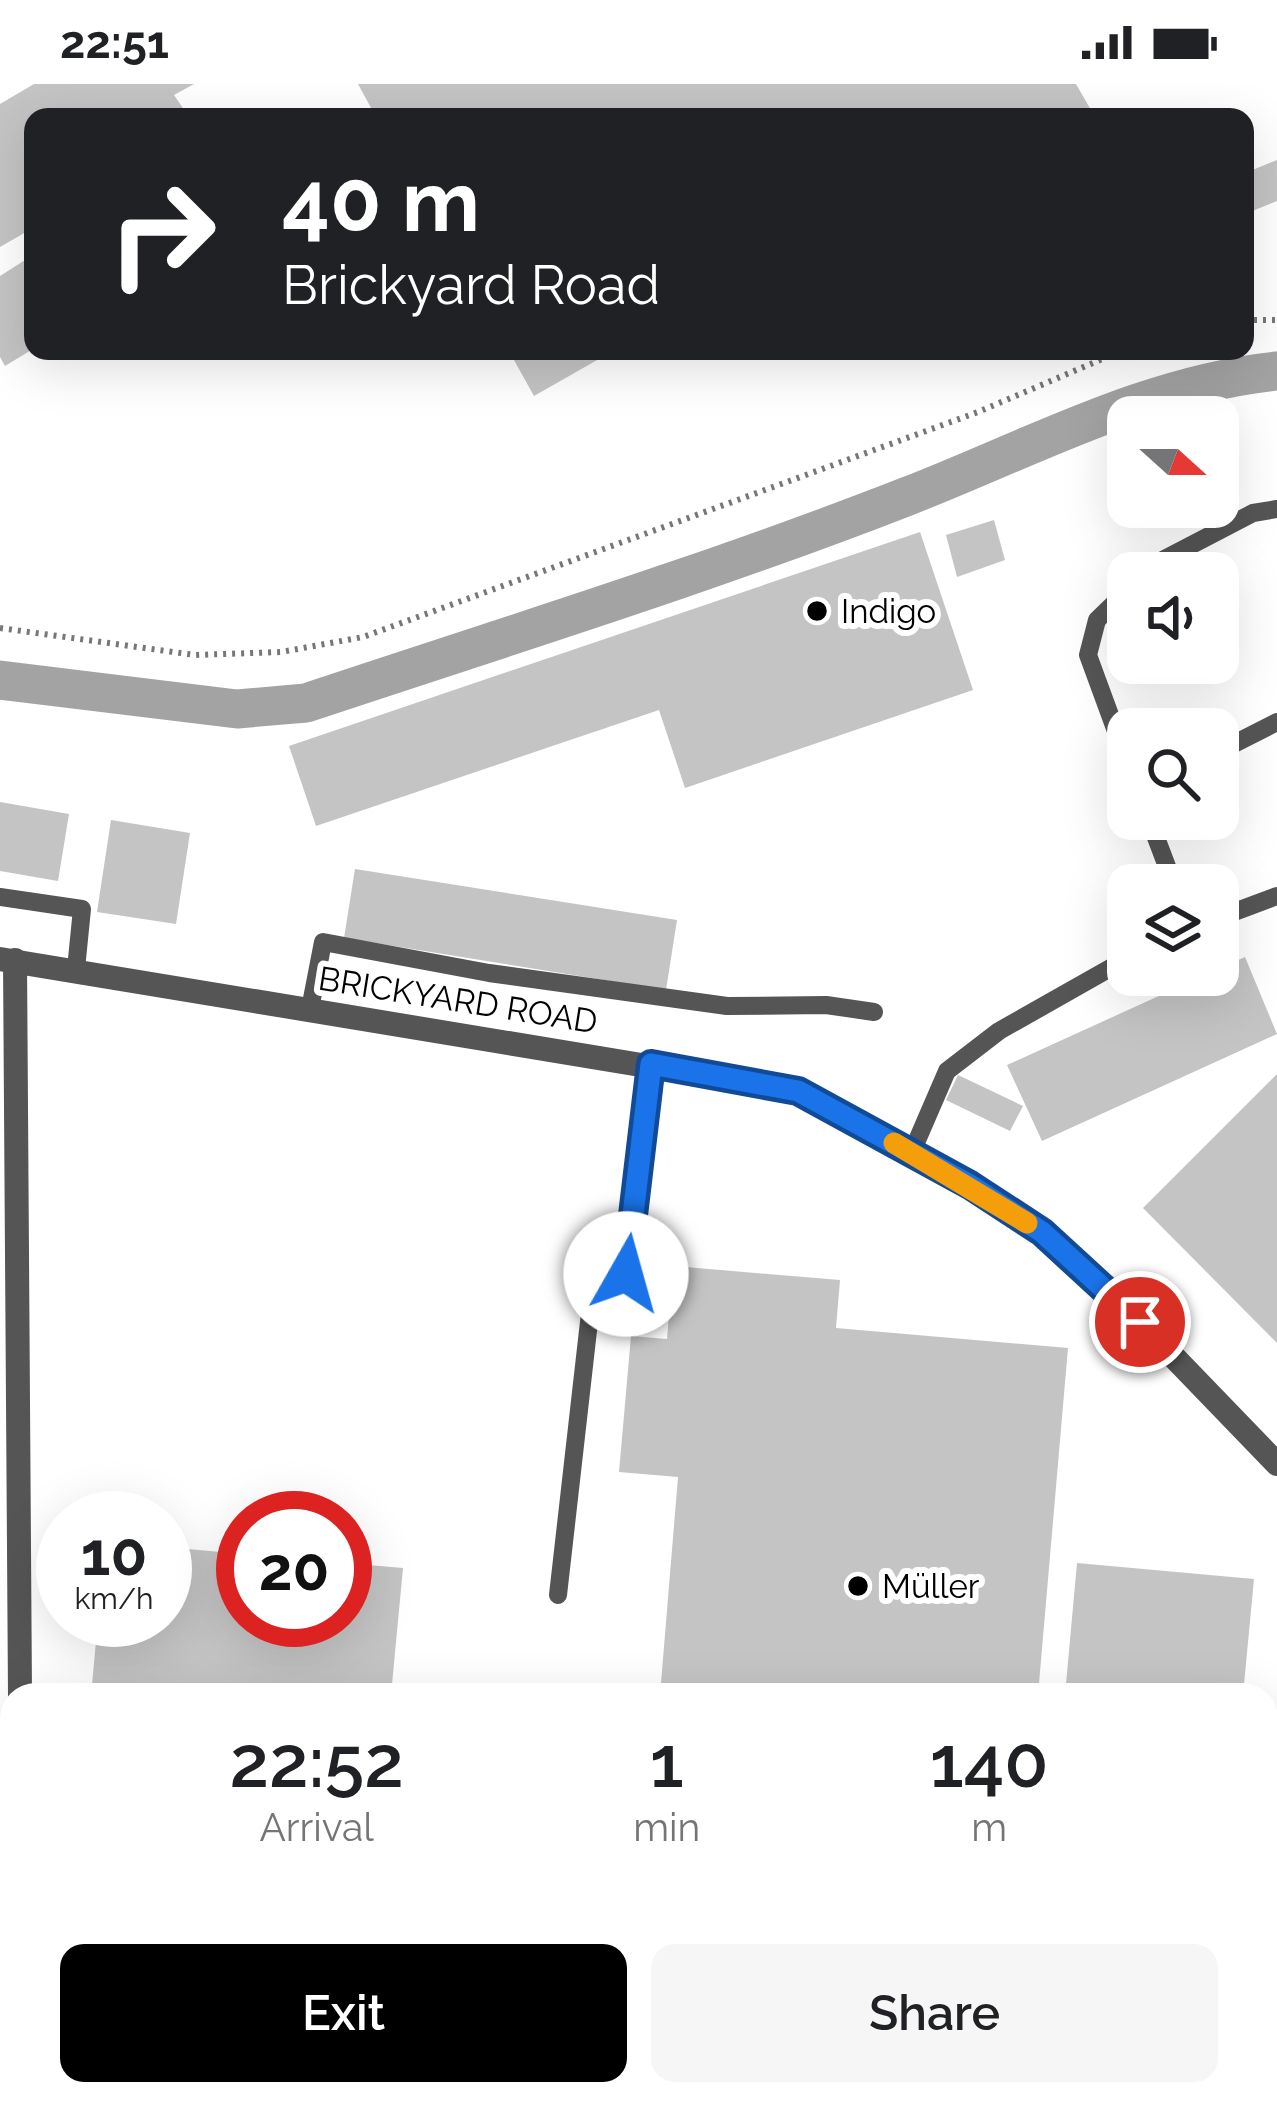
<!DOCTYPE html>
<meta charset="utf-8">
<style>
body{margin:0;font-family:Raleway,sans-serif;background:#f6f6f6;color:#202124;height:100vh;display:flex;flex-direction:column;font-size:45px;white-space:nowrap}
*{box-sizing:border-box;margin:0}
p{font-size:39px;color:#757577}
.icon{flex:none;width:66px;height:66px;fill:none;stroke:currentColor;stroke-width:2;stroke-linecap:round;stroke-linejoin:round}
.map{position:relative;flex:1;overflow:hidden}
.side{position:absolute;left:0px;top:1599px;width:1278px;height:423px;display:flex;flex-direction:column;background:#fff;border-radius:36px 36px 0 0;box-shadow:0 12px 48px #0002}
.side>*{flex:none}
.hud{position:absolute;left:24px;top:24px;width:1230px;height:252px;border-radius:24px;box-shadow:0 12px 48px #0002;background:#202124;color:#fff;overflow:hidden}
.needle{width:78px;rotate:111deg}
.tools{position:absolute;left:1107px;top:312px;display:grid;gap:24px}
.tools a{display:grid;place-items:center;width:132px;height:132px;border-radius:24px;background:#fff;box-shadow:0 12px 48px #0002;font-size:60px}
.speed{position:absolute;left:36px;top:1407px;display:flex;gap:24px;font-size:60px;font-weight:700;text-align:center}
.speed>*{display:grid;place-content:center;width:156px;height:156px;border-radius:50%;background:#fff;box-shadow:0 12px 48px #0002;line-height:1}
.speed small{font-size:30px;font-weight:400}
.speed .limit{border:18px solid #d22;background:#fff;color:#111}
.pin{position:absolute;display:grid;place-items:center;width:102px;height:102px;color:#fff;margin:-51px;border:6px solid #fff;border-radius:50%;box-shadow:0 3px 12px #0007}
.me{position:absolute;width:132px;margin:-66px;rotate:7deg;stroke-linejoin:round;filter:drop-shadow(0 0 9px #0008)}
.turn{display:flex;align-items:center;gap:42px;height:252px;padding:0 60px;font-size:54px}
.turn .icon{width:156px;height:156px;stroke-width:2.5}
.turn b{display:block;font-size:84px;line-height:102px}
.eta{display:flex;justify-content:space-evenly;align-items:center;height:204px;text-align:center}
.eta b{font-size:72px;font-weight:600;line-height:84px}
.primary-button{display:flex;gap:24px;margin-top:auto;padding:24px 60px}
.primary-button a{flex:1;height:138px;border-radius:24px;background:#000;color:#fff;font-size:48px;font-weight:600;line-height:138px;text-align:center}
.primary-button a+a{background:#f6f6f6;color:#202124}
.status{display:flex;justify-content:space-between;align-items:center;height:84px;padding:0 60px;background:#fff;direction:ltr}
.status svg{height:33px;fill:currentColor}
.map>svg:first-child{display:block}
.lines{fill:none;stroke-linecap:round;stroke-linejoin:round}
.canal{stroke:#a3a3a3;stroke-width:39}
.building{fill:#c4c4c4}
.path{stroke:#777;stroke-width:6;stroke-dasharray:3 6;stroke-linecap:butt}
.lane{stroke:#555;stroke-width:18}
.street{stroke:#555;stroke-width:24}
.route-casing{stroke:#114b97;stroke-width:30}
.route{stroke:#1a73e8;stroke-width:21}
.slow{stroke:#f59e0b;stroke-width:21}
.poi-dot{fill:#000;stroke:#fff;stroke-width:4.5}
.labels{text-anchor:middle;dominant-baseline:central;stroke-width:12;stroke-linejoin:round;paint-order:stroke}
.poi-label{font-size:33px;fill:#000;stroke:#fff;text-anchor:start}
.street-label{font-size:33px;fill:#000;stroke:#fff}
</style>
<div class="status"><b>22:51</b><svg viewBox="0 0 49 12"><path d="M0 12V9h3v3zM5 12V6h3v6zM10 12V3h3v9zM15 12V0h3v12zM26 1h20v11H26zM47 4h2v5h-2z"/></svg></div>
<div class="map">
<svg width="1277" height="2021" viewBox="0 0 1277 2021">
<rect width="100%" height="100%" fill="#fff"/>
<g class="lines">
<path class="canal" d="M0,596L237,625L306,619C507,552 711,489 908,412C1029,365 1147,300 1277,287"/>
</g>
<g class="building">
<path d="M34,0H194L174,11L189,33H33V144L0,163V20Z"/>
<path d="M358,0H1076L1095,33H376Z"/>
<path d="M1277,76V117L1245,130V89Z"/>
<path d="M33,171V265L5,282L0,273V192Z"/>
<path d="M509,267H613L534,312Z"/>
<path d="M994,436L1005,476L957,493L946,451Z"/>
<path d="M920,448L973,606L685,704L659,626L316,742L289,662Z"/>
<path d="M0,718L69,730L58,797L0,787Z"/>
<path d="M111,736L190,749L176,840L97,828Z"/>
<path d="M355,785L677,836L666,906L344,854Z"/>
<path d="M1245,873L1277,950L1042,1057L1007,981L1205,891H1218V885Z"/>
<path d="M1277,990V1259L1143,1124Z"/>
<path d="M958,991L1023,1022L1010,1047L946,1016Z"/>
<path d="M673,1182L840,1196L836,1244L1068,1264L1038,1611H660L678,1393L619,1388L631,1252L667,1255Z"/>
<path d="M165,1463L243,1470V1536H345V1479L403,1484L391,1611H91L98,1536H165Z"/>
<path d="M1077,1479L1254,1495L1243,1611H1065Z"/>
<path d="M383,2010H509L508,2021H382Z"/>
<path d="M740,2010H1189L1262,2018V2021H739Z"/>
</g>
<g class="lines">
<g class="path">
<path d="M1245,236H1277"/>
<path d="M0,544L195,571L281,568L363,553L978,328L1121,267"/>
</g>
<g class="lane">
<path d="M1146,489L1155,480L1253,429L1277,425"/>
<path d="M1128,506L1097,536L1088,571L1128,680"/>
<path d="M1218,668L1277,638"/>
<path d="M1149,735L1174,801"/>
<path d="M0,813L82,825L76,885"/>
<path d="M1218,834L1277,812"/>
<path d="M310,925L323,858L489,889L727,922L826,921L874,928"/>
<path d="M912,1068L947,987L999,947L1128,874"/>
<path d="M558,1511L595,1185L626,1190L651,980"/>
<path d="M13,2021L14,2010"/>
</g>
<g class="street">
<path d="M0,875L798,1007L970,1101L1042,1148L1140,1238L1277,1380"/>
<path d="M15,876L20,1611"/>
</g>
</g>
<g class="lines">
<g class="route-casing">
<path id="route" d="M626,1190L651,980L798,1007L970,1101L1042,1148L1140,1238"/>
</g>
<use href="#route" class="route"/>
<path class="slow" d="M894,1059L1027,1139"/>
</g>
<g class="poi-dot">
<circle cx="817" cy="527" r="12"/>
<circle cx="858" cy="1502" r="12"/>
</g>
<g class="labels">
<g class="poi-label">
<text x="841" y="527">Indigo</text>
<text x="882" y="1502">Müller</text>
</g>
<g class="street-label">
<text transform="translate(458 916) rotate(9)">BRICKYARD ROAD</text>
</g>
</g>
</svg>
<div class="tools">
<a><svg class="needle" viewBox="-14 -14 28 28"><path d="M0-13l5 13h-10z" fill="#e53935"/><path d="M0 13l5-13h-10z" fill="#757577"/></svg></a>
<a><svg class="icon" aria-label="sound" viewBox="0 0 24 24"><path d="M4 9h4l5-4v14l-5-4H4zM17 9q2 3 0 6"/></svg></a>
<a><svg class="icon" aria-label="search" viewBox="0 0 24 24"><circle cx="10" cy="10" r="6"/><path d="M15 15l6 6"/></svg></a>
<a><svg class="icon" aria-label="layers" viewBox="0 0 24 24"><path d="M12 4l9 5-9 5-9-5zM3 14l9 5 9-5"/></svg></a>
</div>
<div class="speed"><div>10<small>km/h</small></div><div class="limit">20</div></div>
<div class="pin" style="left:1140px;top:1238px;background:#d93025"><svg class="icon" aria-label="arrive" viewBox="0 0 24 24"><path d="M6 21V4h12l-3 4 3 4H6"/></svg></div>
<svg class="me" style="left:626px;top:1190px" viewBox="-20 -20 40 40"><circle r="19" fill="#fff"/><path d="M0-13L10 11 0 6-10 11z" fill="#1a73e8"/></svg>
<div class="hud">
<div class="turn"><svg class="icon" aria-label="right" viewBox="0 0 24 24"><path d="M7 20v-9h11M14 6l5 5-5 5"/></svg><div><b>40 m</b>Brickyard Road</div></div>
</div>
<section class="side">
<div class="eta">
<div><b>22:52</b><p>Arrival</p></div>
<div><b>1</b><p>min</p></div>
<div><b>140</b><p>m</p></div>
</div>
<div class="primary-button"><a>Exit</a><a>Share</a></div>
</section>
</div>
